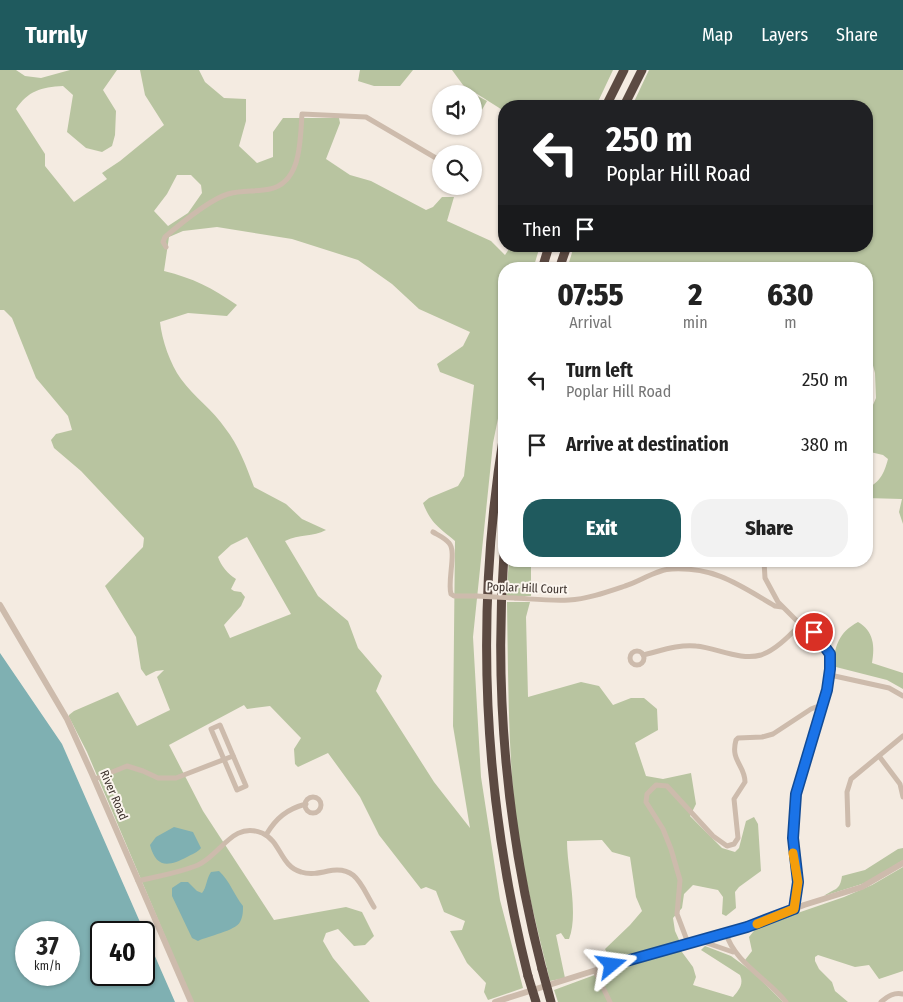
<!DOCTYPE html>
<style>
body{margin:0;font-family:"Fira Sans Condensed",sans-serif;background:#f2f2f2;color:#222;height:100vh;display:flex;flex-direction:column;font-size:19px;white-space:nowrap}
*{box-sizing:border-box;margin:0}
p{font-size:16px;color:#767676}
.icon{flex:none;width:28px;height:28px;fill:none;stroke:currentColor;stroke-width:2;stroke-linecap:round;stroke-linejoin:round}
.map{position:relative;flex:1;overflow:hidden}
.drawer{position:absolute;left:498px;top:192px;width:375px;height:305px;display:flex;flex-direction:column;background:#fff;border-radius:20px;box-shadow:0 1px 4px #0004}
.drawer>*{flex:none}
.banner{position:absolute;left:498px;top:30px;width:375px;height:152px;border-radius:20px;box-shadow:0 1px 4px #0004;background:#202124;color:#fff;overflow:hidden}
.fabs{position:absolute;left:432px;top:15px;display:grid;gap:10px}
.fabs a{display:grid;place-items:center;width:50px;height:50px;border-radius:50%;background:#fff;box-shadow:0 1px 4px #0004;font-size:25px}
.speed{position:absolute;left:15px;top:851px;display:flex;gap:10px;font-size:25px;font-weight:700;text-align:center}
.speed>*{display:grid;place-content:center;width:65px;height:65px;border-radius:50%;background:#fff;box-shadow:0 1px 4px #0004;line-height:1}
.speed small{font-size:12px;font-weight:400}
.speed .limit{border:2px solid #111;border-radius:8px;background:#fff;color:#111}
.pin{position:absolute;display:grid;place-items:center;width:42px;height:42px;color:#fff;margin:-21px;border:2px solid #fff;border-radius:50%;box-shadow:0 1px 5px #0007}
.me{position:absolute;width:55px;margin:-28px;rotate:74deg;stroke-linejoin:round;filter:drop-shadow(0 0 4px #0008)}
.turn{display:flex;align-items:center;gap:18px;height:105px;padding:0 25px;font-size:22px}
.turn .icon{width:65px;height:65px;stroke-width:2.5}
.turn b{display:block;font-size:35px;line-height:42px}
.then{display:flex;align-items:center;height:48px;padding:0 25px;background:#0003;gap:10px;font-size:19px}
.eta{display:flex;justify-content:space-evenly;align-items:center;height:85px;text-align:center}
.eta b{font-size:30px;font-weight:800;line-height:35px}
.primary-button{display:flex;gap:10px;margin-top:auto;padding:10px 25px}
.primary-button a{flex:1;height:58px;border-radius:20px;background:#1f5a5e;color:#fff;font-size:20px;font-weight:800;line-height:58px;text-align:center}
.primary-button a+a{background:#f2f2f2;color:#222}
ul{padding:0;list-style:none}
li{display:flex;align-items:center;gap:15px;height:65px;padding:0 25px}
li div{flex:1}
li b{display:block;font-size:19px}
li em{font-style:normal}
header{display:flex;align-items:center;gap:30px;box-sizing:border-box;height:70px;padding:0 25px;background:#1f5a5e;color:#fff}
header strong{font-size:24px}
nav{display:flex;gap:28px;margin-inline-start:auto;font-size:18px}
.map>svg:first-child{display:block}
.green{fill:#b8c4a0;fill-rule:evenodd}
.water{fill:#7fb0b2;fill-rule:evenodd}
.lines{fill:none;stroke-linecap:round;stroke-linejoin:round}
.minor{stroke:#cdbbac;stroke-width:5}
.tertiary{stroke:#cdbbac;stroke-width:6}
.motorway{stroke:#5c4a42;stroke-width:9}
.minor-bridge{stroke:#cdbbac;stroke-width:5}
.motorway-bridge{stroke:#5c4a42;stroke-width:9}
.route-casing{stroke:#114b97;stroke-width:12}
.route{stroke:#1a73e8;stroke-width:9}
.slow{stroke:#f59e0b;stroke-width:9}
.labels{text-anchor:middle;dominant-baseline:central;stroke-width:4;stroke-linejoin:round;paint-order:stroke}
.street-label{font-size:12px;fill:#3b302b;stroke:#fbf5ee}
</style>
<header>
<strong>Turnly</strong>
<nav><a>Map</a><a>Layers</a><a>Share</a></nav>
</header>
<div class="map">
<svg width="903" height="932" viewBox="0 0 903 932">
<rect width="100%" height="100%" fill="#f4ebe1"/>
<g class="green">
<path d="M0,0H16L25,6L41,8L70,0H117L103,20L116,41L115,65L112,76L102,82L86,78L67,62L73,25L63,16C41,17 28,21 16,39L45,84V96L74,132L107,109L102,103L120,91L164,55L145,25L140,0H199L205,12L224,28L246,29V51L239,76L257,93L273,87V62L283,48H339L340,53L326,89L350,105L371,111L426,140L433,137L442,127H454L447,151L491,171L505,185L511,176H540L533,199H504V319L493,373L473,567L481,707L500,830L523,918L488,930L484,922L486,913L467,893L450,861L462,860L465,851L444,842L436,821L426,817L421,819L379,765L360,727L328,683L298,697L295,694L294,679L301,668L270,636L247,639L244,635L169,675L203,741L274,850L346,837L362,842L374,866L365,875L354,876L338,859L326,863L323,871L333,888L370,932H193L87,682L69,647V645L74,641L118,622L137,656L170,640L157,607L164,600L156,601L146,606L141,599L136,567L105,516L143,477L144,468L81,401L54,378L51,370L56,364L72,360L68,346L36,308L12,248L4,240H0ZM177,105H191L201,115L202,123L188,143L168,156L154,141L167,124ZM217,157L292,169L358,190L392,214L419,239L470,262L463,276L437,294L440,302L474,315L464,406L458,416L429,428L423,433C431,454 440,458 455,471L453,656L470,758L434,712L376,621L382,606L358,578L348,551L318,526L285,471C299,464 313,467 326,460L302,449L286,434L254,417C246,396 239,376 225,358C213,340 194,327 181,309C170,294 162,270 160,252L188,243L227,246L237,235C212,218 193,208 164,201L169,167L183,161ZM247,467L291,544L230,568L224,555L241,536L245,527L241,522L234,521L231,519L236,509C228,504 221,496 218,487L231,475Z"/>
<path d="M360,0H413L400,16H374L358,11Z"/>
<path d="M452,0H613L596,36H504V41L463,15Z"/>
<path d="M649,0H903V454L899,442L902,429L866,428V419C880,412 884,404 888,389L883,385L866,381V351L876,328L875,303L871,288L866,285V199H567L574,176H866V36H632Z"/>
<path d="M474,24L487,31L479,45L474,43Z"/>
<path d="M509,491H531V526H506Z"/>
<path d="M507,532H530L526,547L528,627L581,612L599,616L613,635L631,628H644L657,639L658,660L635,673L646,706L663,709L691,703L696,734L690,746L722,778L735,782L739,778L746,751L754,747L758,754L761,801L739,817L735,822L736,838L726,846L722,844L723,827L718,820L693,815L684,824L682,838L673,848L675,861L680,872L617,891L610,888L605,879L630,855L642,841L636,827L630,787L612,782L602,770L567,771C567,799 579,844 569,869H565L561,863L556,865L565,908L550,911C535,849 518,785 513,721C508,658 508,595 507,532Z"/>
<path d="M858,552C874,561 875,577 872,593L903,603V619L887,610L832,596C836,575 838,563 858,552Z"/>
<path d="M903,778V790L868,812L824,826C835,818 840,821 842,806L865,800L898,779Z"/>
<path d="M903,797V901L879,909L869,895L855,897L818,885L815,887V891L819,899L832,912L835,921L848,932H787L745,890L752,881L749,867L757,857L844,827L872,815Z"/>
<path d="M705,876L731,886L754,903L783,932H558L554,920L600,903L679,878L693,897L696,907L693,915L733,927C739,920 744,914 740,905L701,880Z"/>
</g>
<g class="water">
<path d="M0,583L62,674L175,932H0ZM26,862H69V905H26ZM101,862H144V905H101Z"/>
<path d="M174,757L193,762L201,778C197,783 192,784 187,787C168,797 156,798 150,775L156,767Z"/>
<path d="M219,801C230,811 234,825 243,836C243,841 243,847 240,852C235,861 208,866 198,871L192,868L172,826V818L181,812H188L197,821L202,823C207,817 206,809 211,802Z"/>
</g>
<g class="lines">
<g class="minor">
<path d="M166,177L163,172L165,167C179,155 211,129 228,124C241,120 257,122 270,119C302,112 300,69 302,44L366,47L441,91"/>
<path d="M433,462C438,465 445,468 449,473C457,481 447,511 451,524L454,526H476"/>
<path d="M764,491L765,508L778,532L797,551L816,564L830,584V599L827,619L795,724L793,768L798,812L794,839"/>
<path d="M515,528C533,529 551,531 569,530C587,529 607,522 625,516C639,512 657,499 672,499C716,497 739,515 775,536L782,537"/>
<circle cx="637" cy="588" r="7"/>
<path d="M643,585C660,581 679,574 696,576C717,578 741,591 761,585C776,580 790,565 801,554"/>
<path d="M830,605L889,618L903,626"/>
<path d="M220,655L246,716L237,720L211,659Z"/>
<path d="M879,686L900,714L903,727"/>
<path d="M95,709L127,696L143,701L158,708H176L233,686"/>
<circle cx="313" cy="735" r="8"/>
<path d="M848,755L847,722L851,709L903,666"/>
<path d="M266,765C276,748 287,739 306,734"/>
<path d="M138,811C158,806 179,803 198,795C221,785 232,751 262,763C281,771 280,796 301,802C310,805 319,803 328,801C357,795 361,816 374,837"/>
<path d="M726,863C734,892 768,909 786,932"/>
<path d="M701,871L733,882"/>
<path d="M688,873L677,844L680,810L671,779L663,759L646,732L647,724L656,715L667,716L713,766L727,776L734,774L738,768L734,729L745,712C745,695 730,691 736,670L738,668L762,667L773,664L811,639L816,637L821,638"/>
<path d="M595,901L610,932"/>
<path d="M881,932C888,926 894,922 903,924"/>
</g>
<g class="tertiary">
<path d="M0,535L67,649L92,704L191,932"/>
<path d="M495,932L612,895L747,857L804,835L862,817L903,793"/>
</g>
<g class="motorway">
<path d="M606,36L624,0"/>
<path d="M624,36L642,0"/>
<path d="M542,199L549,176"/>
<path d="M559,199L567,176"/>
<path d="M504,363C474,546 483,726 528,906"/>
<path d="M504,483C494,623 507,763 542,899"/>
</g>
<path class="minor-bridge" d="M476,526L515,528"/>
<g class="motorway-bridge">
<path d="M542,899L551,932"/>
<path d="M528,906L536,932"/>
</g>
</g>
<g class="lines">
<g class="route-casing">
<path id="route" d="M612,895L747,857L794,839L798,812L793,768L796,724L827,620L830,599V584L814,562"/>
</g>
<use href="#route" class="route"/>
<path class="slow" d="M757,854L794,839L798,812L793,783"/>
</g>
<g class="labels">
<g class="street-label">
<text transform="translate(527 518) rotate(2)">Poplar Hill Court</text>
<text transform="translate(114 725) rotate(67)">River Road</text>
</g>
</g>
</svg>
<div class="fabs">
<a><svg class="icon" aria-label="sound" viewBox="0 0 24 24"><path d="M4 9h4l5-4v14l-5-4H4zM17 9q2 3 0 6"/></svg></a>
<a><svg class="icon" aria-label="search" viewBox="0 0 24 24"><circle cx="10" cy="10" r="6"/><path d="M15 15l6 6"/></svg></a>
</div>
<div class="speed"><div>37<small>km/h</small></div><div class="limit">40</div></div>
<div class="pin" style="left:814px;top:562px;background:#d93025"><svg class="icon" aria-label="arrive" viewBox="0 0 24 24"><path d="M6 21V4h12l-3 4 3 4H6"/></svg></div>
<svg class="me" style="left:612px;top:895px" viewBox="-20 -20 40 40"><path d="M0-17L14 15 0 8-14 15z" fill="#1a73e8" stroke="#fff" stroke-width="4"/></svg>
<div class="banner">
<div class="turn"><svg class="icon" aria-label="left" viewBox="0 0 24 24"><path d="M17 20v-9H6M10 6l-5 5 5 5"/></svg><div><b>250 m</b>Poplar Hill Road</div></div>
<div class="then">Then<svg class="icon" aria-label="arrive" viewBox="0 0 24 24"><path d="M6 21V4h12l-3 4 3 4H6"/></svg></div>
</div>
<section class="drawer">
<div class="eta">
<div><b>07:55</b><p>Arrival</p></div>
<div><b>2</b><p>min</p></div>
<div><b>630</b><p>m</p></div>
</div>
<ul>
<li><svg class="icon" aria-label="left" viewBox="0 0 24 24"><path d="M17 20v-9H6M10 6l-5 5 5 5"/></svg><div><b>Turn left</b><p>Poplar Hill Road</p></div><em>250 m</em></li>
<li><svg class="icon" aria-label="arrive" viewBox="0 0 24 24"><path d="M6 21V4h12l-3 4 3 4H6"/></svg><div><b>Arrive at destination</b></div><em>380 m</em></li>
</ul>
<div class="primary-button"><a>Exit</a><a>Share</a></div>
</section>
</div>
